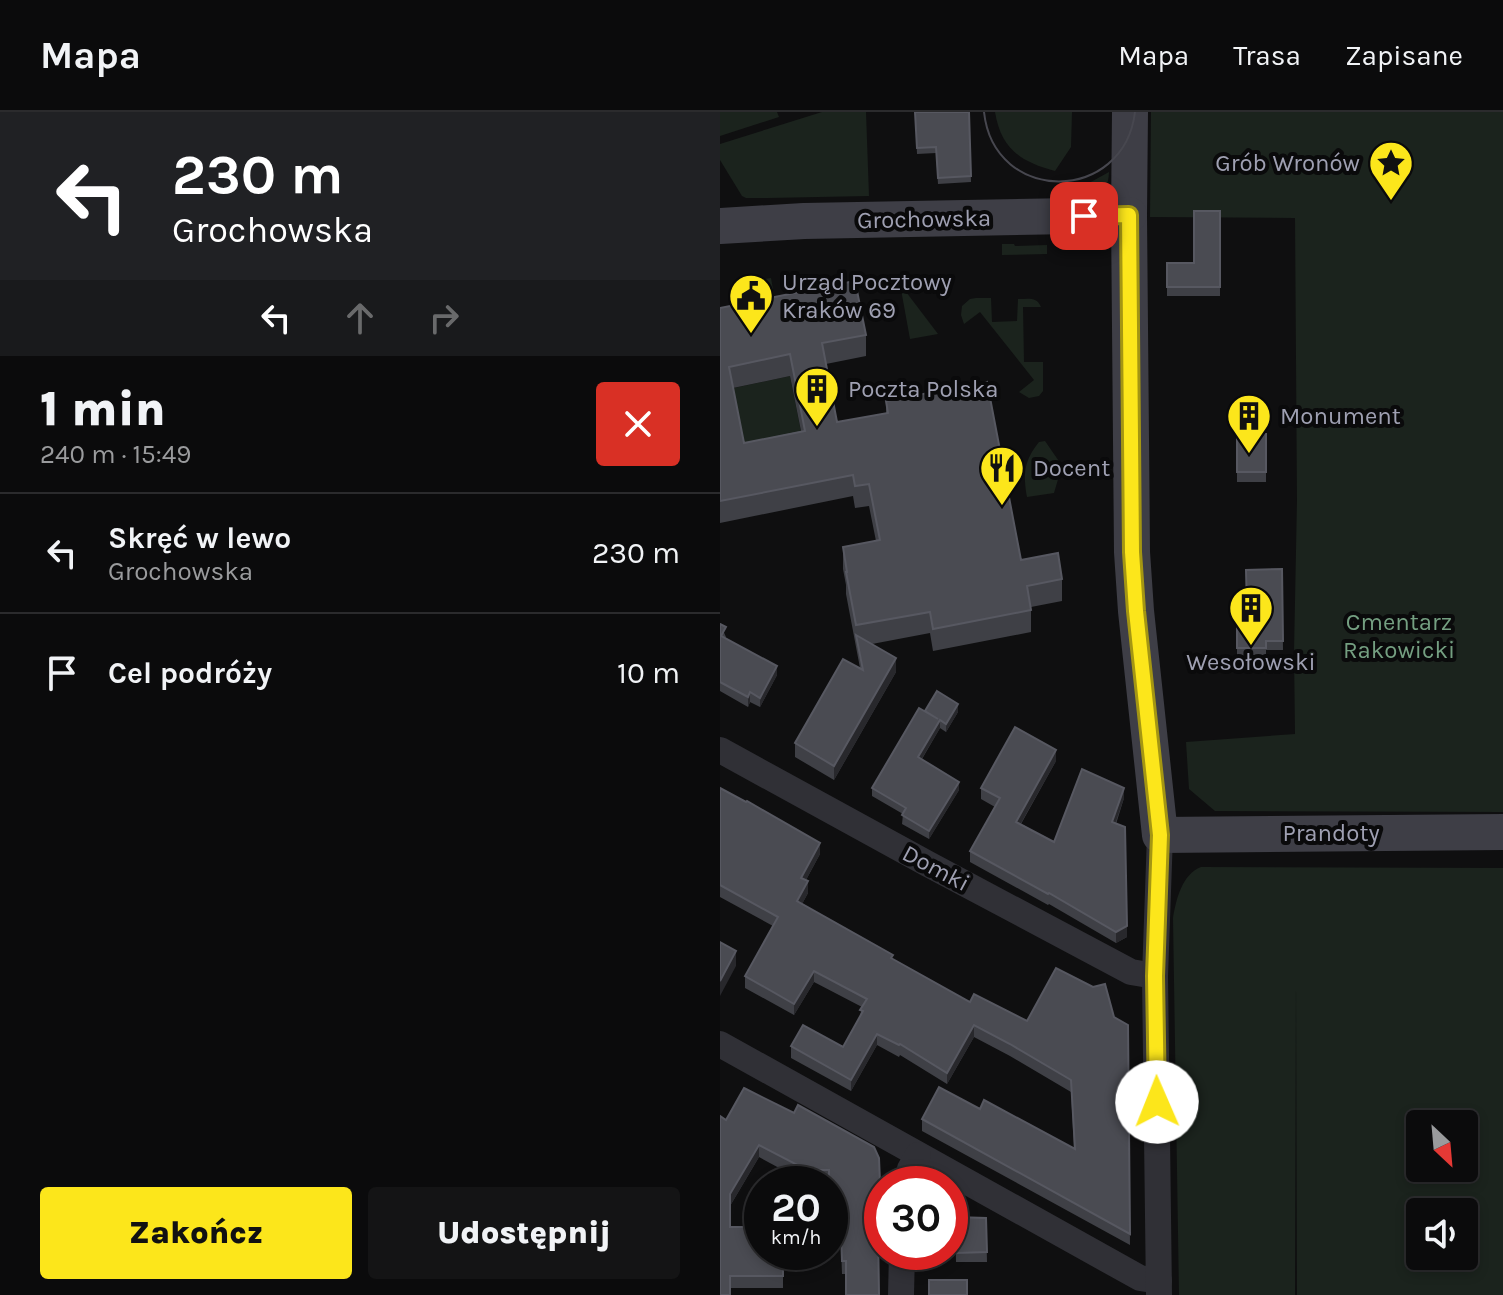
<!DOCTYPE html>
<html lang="pl">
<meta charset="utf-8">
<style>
body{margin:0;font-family:Karla,sans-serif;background:#141415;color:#f1f3f6;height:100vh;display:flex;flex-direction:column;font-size:30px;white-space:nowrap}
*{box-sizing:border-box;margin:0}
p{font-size:26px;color:#9a9b9d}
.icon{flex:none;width:44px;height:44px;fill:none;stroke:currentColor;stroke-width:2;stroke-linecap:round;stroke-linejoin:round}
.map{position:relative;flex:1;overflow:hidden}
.sheet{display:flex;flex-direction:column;background:#0b0b0c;width:720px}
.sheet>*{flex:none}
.top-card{background:#202124;color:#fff;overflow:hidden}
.needle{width:52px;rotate:154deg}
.fabs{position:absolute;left:686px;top:998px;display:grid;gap:16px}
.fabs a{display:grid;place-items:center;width:72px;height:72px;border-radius:8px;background:#0b0b0c;box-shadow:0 4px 12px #0003,0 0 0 2px #2b2b2d;font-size:40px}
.speed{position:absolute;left:24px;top:1054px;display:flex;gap:16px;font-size:40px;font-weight:700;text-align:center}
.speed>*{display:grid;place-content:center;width:104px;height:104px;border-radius:50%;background:#0b0b0c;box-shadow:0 4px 12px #0003,0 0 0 2px #2b2b2d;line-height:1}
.speed small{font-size:20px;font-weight:400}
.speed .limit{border:12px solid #d22;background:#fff;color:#111}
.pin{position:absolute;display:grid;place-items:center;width:68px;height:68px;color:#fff;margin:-34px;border-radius:16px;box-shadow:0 4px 12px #0006}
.me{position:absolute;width:88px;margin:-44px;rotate:359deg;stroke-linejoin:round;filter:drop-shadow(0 0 6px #0008)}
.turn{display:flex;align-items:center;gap:28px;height:168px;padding:0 40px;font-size:36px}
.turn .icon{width:104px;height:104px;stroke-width:2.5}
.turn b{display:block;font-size:56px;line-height:68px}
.lanes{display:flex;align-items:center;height:76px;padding:0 40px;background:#0003;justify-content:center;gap:40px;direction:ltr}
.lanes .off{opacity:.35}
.round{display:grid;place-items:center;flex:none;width:84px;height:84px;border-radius:8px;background:#141415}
.summary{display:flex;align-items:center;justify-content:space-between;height:136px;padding:0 40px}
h1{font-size:48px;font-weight:800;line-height:60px}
.action{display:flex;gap:16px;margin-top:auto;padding:16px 40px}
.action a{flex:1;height:92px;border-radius:8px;background:#fce61b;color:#111;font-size:32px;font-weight:800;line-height:92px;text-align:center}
.action a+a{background:#141415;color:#f1f3f6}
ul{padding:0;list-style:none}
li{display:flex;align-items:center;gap:24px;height:120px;padding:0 40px;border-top:2px solid #2b2b2d}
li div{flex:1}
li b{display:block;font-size:30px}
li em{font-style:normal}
header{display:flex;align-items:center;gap:48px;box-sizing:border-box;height:112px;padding:0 40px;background:#0b0b0c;border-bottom:2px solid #2b2b2d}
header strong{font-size:38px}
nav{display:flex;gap:44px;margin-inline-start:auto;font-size:28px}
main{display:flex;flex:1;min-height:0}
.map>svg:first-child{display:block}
.green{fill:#1b231d;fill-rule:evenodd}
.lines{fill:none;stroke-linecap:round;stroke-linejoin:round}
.street{stroke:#303036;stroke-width:26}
.secondary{stroke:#3e3e46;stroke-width:36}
.tram{stroke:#47474f;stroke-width:2}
.wall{fill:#3f4046;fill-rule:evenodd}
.shaded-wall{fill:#28282c}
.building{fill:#4a4b52;stroke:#575861;stroke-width:2;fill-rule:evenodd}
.route-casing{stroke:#a49612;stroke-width:20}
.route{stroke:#fce61b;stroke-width:14}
.labels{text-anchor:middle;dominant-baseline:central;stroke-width:8;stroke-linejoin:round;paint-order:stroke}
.poi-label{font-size:24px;fill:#9fa0b2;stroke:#0a0a0b;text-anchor:start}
.street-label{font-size:24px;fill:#9fa0b2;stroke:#0a0a0b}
.park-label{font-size:24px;fill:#749f81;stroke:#0a0a0b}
</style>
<header>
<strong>Mapa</strong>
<nav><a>Mapa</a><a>Trasa</a><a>Zapisane</a></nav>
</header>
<main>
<section class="sheet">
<div class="top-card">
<div class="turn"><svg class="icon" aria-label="left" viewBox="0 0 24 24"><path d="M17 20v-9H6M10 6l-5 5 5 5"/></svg><div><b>230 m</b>Grochowska</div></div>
<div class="lanes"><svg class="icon" aria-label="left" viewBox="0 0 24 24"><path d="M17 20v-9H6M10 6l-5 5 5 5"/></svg><svg class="icon off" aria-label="ahead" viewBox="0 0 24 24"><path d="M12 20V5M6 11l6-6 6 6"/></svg><svg class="icon off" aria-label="right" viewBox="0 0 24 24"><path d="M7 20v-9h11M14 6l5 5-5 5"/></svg></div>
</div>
<div class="summary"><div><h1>1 min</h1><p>240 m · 15:49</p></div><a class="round" style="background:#d93025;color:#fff"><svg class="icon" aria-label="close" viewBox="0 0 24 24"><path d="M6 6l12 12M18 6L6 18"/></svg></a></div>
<ul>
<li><svg class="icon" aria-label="left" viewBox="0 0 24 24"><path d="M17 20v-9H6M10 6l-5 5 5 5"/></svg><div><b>Skręć w lewo</b><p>Grochowska</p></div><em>230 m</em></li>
<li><svg class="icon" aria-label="arrive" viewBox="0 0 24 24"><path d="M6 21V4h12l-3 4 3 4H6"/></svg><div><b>Cel podróży</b></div><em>10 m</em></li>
</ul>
<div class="action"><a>Zakończ</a><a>Udostępnij</a></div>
</section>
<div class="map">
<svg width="783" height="1183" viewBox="0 0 783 1183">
<rect width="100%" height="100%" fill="#0f0f10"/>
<g class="green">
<path d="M0,0H57L59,5L0,24Z"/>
<path d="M102,0H146L149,84L48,86H26L22,84L0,48V32Z"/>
<path d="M275,0H352L351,35L335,59C301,50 281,37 275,0Z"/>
<path d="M431,0H783V700L495,699L469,677L466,630L575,622L574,540L577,388L575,106L430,105Z"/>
<path d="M389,60C388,88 371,86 349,88V76L369,71Z"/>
<path d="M282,132H294L295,134L327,133V142L282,143Z"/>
<path d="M51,166L55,189L30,193L27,170Z"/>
<path d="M180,172L218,222L190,227Z"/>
<path d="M256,186H271L272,210L297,209L298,187C307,187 317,184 321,195H303L304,250H323V279L319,284L309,286L299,280L314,268L260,200L244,212L241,203L242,194L250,187Z"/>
<path d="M70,264L85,340L24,353L9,277Z"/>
<path d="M325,329L345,358L339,364L334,381L307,385C303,361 304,349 319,330Z"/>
<path d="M481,755L783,756V1183H577L576,871L575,1183H459L453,806C456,788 462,762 481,755ZM700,1012H744V1056H700ZM700,1100H744V1144H700Z"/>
</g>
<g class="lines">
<g class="street">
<path d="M0,638L208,752L411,860L435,864"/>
<path d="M0,932L420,1166L439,1169"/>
<path d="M186,1072L190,1057L198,1043"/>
<path d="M181,1183L182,1140"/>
<path d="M439,1183L435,864L440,723"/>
</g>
<g class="secondary">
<path d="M410,0L409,103L412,440L416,499L440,723L783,720"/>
<path d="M0,114L84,109L409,103"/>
</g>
<path class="tram" d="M264,0C274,93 404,92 415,0"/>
</g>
<g class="wall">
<path d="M195,0H249L251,70L218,72L216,41L197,42Z"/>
<path d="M500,99V184H447V151H474Z"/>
<path d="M0,196L146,223V244L106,252L117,310L166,301V289L301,448L342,467V489L311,495V520L213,539L210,521L152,532L176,560L114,668L75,645V631L140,556L126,482V473L123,457V435L156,429L149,394L135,396L133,384L0,411ZM70,264L81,319L24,331L13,276Z"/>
<path d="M517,321L546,322V370H517Z"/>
<path d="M562,457L563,538H546V545H517V498H527Z"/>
<path d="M0,512L6,525L5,526L57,563L40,595L30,590L28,595L0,579Z"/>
<path d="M205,600H238L226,620L220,616L202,647L239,678L209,727L182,712L183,702L152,684V676Z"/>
<path d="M336,649L301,712L334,730L404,686L396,712L407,825L396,831L329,792L328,793L250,750V739L275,695L261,687V676Z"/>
<path d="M0,676L100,742L86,768L88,781L82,792L173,847L250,890L307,909L394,905L408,913L410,1133L202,1019V1007L260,997L354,1037L351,980L290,944L254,925L227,972L180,943L179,945L157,933L131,979L71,946V934L123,935L140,904L142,895L94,870L74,903L25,876V864L53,814L0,785Z"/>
<path d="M74,1001L162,1119V1131H158L126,1162H122L121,1133H117L114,1082H110L109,1071H87L39,1045L10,1094V1115L63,1140V1176H10L6,1008Z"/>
<path d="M235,1105L266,1106L267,1150H236Z"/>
</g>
<g class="shaded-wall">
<path d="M176,546V560L114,668V654Z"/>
<path d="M57,554V563L40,595V586Z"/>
<path d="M30,580V590L28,595V585Z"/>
<path d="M238,592V600L226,620V612Z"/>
<path d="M220,608V616L198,653V645Z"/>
<path d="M336,638V649L296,720V710Z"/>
<path d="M239,670V678L209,727V719Z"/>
<path d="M404,676V686L392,721V710Z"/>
<path d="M100,731V742L81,777V766Z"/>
<path d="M88,769V781L77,801V789Z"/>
<path d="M407,814V825L396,831V820Z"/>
<path d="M16,839V854L0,884V869Z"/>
<path d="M94,859V870L74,903V892Z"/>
<path d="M254,913V925L227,972V961Z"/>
<path d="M157,922V933L131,979V968Z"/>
<path d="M39,1033V1045L10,1094V1082Z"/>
</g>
<g class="building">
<path d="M195,0H249L251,64L218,66L216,35L197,36Z"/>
<path d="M474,99H500V175H447V151H474Z"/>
<path d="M135,169L146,223L102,231L117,310L168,301L166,289L267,270L301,448L338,441L342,467L307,474L311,498L213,517L210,500L136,513L126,460H127L123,435L160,428L149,372L135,374L133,363L0,389V196ZM70,242L85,319L24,331L9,255Z"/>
<path d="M517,321L546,322V360H517Z"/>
<path d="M562,457L563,529H546V536H517V498H527L526,458Z"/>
<path d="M0,512L6,515L1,524L57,554L40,586L30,580L28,585L0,570Z"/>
<path d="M136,523L176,546L114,654L75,631L123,547L143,558Z"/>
<path d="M217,579L238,592L226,612L220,608L198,645L239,670L209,719L182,703L186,696L152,676L199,596L218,607L205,599Z"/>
<path d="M295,615L336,638L296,710L334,730L362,657L404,676L392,710L405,715L407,814L396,820L329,781L328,782L250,739L280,686L261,676Z"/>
<path d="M0,676L26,690L27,689L100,731L81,766L88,769L77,789L173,843L171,846L250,890L254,882L307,909L336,856L373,875L385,872L394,905L408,913L410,1122L202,1007L219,975L260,997L264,988L355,1037L351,968L290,932L254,913L227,961L180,932L179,933L157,922L131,968L71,934L83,913L123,935L143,899L140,898L147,887L94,859L74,892L25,864L58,805L0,773Z"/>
<path d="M0,830L16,839L0,869Z"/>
<path d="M24,976L74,1001L78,993L154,1035L159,1046L162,1119H158L159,1183H126V1149H122L121,1120L117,1121L114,1070H109V1058H87L39,1033L10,1082V1115H42V1140H63V1164H10V1183H0V1004L6,1008Z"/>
<path d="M235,1105L266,1106L267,1140L236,1141Z"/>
<rect x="209" y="1168" width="38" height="15"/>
</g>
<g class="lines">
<g class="route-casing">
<path id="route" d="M364,104L409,103L412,440L416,499L440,723L435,864L437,990"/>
</g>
<use href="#route" class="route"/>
</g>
<defs>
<g id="sight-pin" transform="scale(2.3)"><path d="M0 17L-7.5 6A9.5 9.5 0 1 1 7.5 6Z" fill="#fce61b" stroke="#0a0a0b"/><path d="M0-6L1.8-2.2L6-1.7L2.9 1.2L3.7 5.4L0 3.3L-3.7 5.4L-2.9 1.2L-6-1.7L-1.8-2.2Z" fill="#111"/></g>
<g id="civic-pin" transform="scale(2.3)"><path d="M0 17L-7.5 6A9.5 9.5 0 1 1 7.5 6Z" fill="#fce61b" stroke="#0a0a0b"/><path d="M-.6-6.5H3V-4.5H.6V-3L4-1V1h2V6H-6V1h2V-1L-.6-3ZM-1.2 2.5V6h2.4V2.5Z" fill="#111"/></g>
<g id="building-pin" transform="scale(2.3)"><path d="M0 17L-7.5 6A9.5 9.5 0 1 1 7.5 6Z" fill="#fce61b" stroke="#0a0a0b"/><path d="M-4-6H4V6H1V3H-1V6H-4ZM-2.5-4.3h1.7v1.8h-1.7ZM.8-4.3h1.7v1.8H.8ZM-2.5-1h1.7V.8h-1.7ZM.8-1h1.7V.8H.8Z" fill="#111"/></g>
<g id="restaurant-pin" transform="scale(2.3)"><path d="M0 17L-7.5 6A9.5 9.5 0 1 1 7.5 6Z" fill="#fce61b" stroke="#0a0a0b"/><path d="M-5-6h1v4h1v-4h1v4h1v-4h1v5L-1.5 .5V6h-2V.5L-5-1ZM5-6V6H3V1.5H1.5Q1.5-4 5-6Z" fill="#111"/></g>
</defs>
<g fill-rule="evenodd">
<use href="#sight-pin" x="671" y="51"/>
<use href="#civic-pin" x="31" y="184"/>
<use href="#building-pin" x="97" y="277"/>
<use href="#building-pin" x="529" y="304"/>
<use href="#restaurant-pin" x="282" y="356"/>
<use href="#building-pin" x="531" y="496"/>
</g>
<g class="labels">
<g class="poi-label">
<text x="640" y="51" text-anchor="end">Grób Wronów</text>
<text x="62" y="170">Urząd Pocztowy<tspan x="62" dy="28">Kraków 69</tspan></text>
<text x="128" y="277">Poczta Polska</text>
<text x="560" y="304">Monument</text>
<text x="313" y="356">Docent</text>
<text x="531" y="550" text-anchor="middle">Wesołowski</text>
</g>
<g class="street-label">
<text transform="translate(204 107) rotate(-1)">Grochowska</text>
<text x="611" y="721">Prandoty</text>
<text transform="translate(216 756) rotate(28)">Domki</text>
</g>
<g class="park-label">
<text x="679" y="510">Cmentarz<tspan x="679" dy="28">Rakowicki</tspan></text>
</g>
</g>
</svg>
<div class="fabs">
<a><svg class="needle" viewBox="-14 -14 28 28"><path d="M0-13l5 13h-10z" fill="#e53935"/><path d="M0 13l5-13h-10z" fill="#9a9b9d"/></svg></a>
<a><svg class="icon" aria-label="sound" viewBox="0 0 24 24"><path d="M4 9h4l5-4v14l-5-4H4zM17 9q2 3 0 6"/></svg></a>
</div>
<div class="speed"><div>20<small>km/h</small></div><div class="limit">30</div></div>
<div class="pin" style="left:364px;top:104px;background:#d93025"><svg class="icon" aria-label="arrive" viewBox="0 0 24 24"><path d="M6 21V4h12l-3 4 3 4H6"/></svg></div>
<svg class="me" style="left:437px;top:990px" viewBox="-20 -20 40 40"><circle r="19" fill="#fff"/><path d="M0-13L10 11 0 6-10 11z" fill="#fce61b"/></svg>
</div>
</main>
